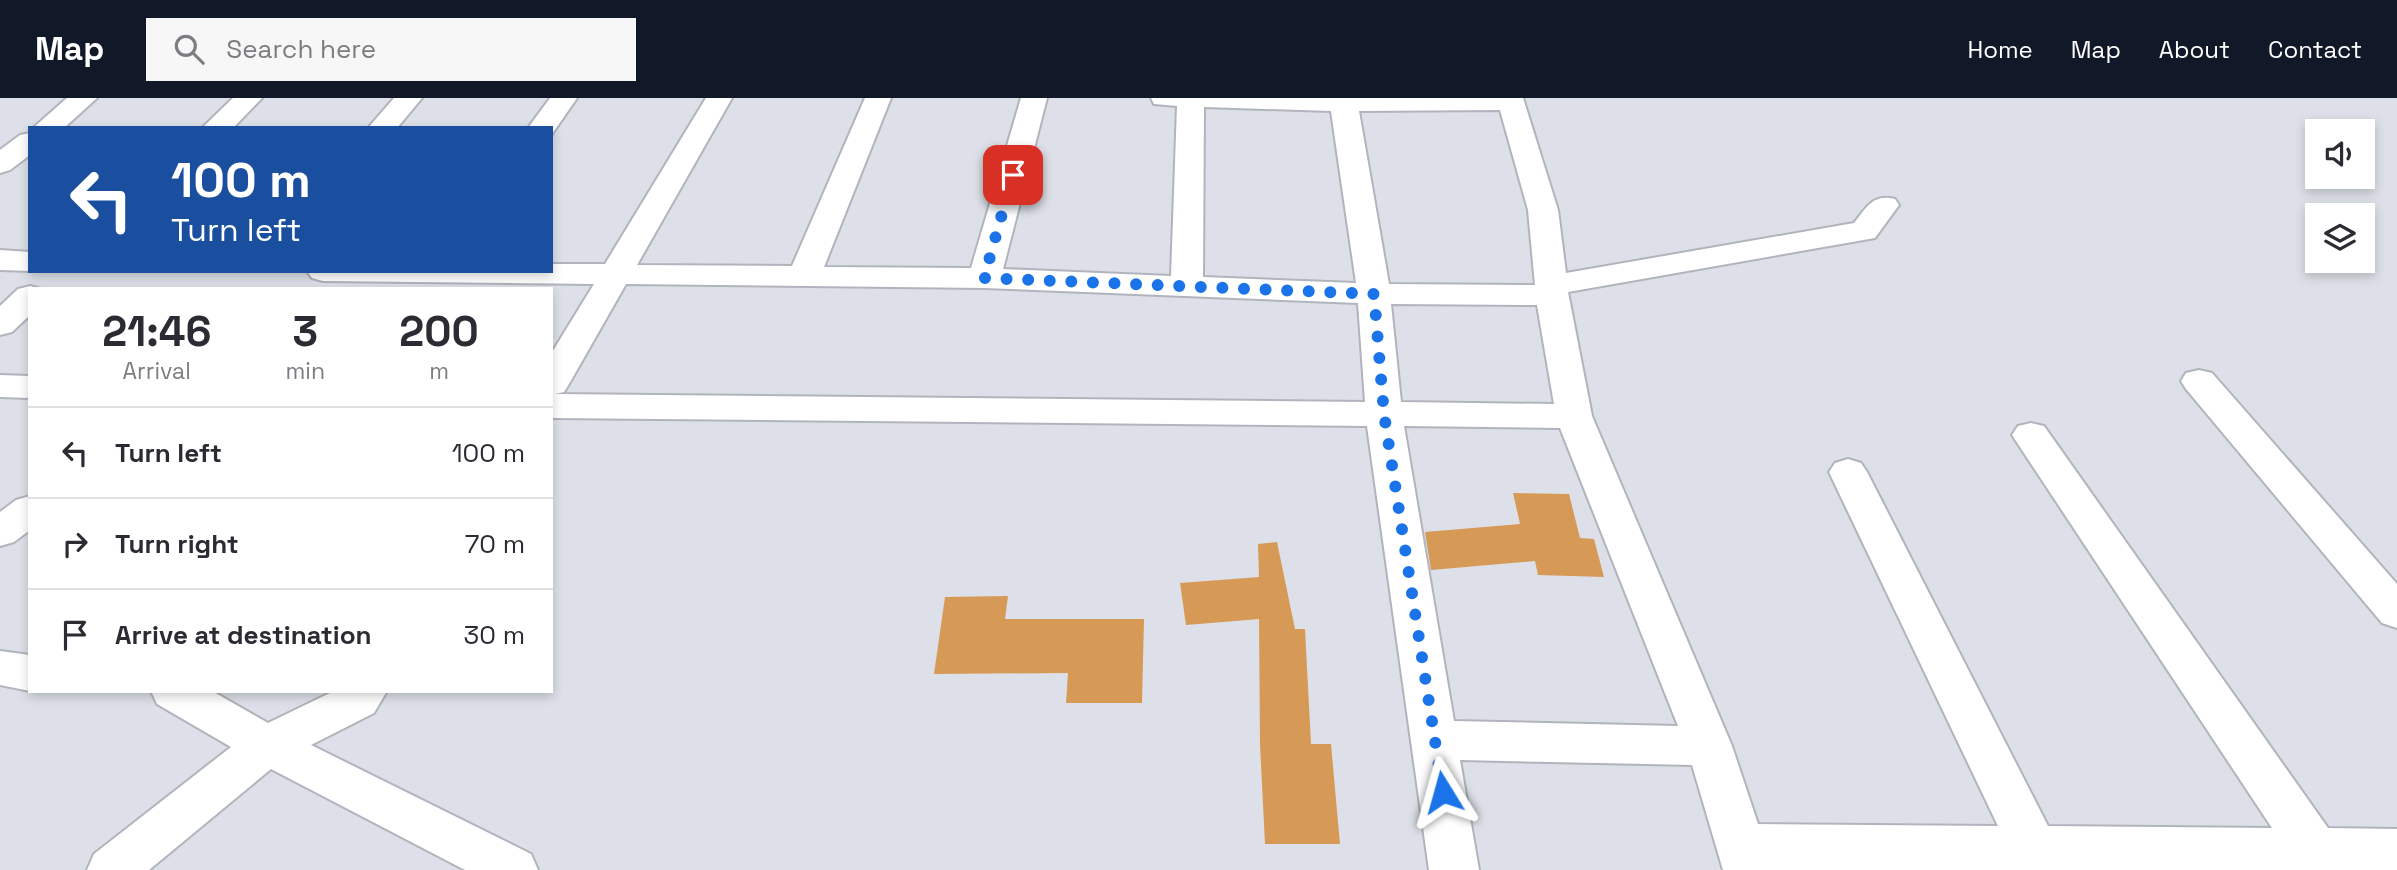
<!DOCTYPE html>
<style>
body{margin:0;font-family:"Space Grotesk",sans-serif;background:#f7f7f7;color:#2b2b33;height:100vh;display:flex;flex-direction:column;font-size:26px;white-space:nowrap}
*{box-sizing:border-box;margin:0}
p{font-size:23px;color:#7c7c81}
.icon{flex:none;width:38px;height:38px;fill:none;stroke:currentColor;stroke-width:2;stroke-linecap:round;stroke-linejoin:round}
.map{position:relative;flex:1;overflow:hidden}
.side{position:absolute;left:28px;top:189px;width:525px;height:406px;display:flex;flex-direction:column;background:#fff;border-radius:0px;box-shadow:0 4px 10px #0003}
.side>*{flex:none}
.hud{position:absolute;left:28px;top:28px;width:525px;height:147px;border-radius:0px;box-shadow:0 4px 10px #0003;background:#1a4fa0;color:#fff;overflow:hidden}
.controls{position:absolute;left:2305px;top:21px;display:grid;gap:14px}
.controls a{display:grid;place-items:center;width:70px;height:70px;border-radius:0px;background:#fff;box-shadow:0 4px 10px #0003;font-size:35px}
.pin{position:absolute;display:grid;place-items:center;width:60px;height:60px;color:#fff;margin:-30px;border-radius:14px;box-shadow:0 4px 10px #0006}
.me{position:absolute;width:77px;margin:-38px;rotate:352deg;stroke-linejoin:round;filter:drop-shadow(0 0 5px #0008)}
.turn{display:flex;align-items:center;gap:24px;height:147px;padding:0 28px;font-size:32px}
.turn .icon{width:91px;height:91px;stroke-width:2.5}
.turn b{display:block;font-size:49px;line-height:60px}
.eta{display:flex;justify-content:space-evenly;align-items:center;height:119px;text-align:center}
.eta b{font-size:42px;font-weight:600;line-height:49px}
ul{padding:0;list-style:none}
li{display:flex;align-items:center;gap:21px;height:91px;padding:0 28px;border-top:2px solid #e1e1e2}
li div{flex:1}
li b{display:block;font-size:26px}
li em{font-style:normal}
header{display:flex;align-items:center;gap:42px;box-sizing:border-box;height:98px;padding:0 35px;background:#111827;color:#fff}
header strong{font-size:33px}
nav{display:flex;gap:38px;margin-inline-start:auto;font-size:24px}
.search{width:490px;height:63px;background:#f7f7f7;display:flex;align-items:center;gap:18px;box-sizing:border-box;padding:0 24px;border-radius:0px;color:#7c7c81;font-size:26px}
.map>svg:first-child{display:block}
.building{fill:#d69a56}
.lines{fill:none;stroke-linecap:round;stroke-linejoin:round}
.minor-casing{stroke:#b1b4bc;stroke-width:4}
.minor{fill:#fff;fill-rule:evenodd}
.route{stroke:#1a73e8;stroke-width:12;stroke-dasharray:0 21.6}
</style>
<header>
<strong>Map</strong>
<div class="search"><svg class="icon" aria-label="search" viewBox="0 0 24 24"><circle cx="10" cy="10" r="6"/><path d="M15 15l6 6"/></svg>Search here</div>
<nav><a>Home</a><a>Map</a><a>About</a><a>Contact</a></nav>
</header>
<div class="map">
<svg width="2397" height="772" viewBox="0 0 2397 772">
<rect width="100%" height="100%" fill="#dde0e8"/>
<g class="building">
<path d="M1513,395L1569,396L1580,440L1594,441L1604,479L1538,477L1535,463L1431,472L1425,434L1520,426Z"/>
<path d="M1277,444L1295,531H1305L1311,646H1331L1340,746H1265L1260,647L1259,521L1186,527L1180,485L1259,479L1258,446Z"/>
<path d="M1008,498L1005,521H1144L1142,605H1066L1068,575L934,576L945,499Z"/>
</g>
<g class="lines">
<g class="minor-casing">
<g id="minor">
<path d="M67,0H97L64,30H33Z"/>
<path d="M233,0H262L233,30H202Z"/>
<path d="M394,0H422L397,30H368Z"/>
<path d="M550,0H577L552,36L551,30H528Z"/>
<path d="M706,0H732L637,167L792,168L865,0H891L824,169L971,170L1021,0H1047L1003,171L1171,178L1177,8L1154,6L1151,0H1523L1558,112L1566,175L1854,125C1866,110 1873,95 1895,101L1899,107L1875,140L1568,194L1592,318L1732,648L1758,726L1998,728L1829,374L1835,365L1848,361L1861,365L1867,374L2048,728L2272,730L2012,337L2018,328L2031,325L2044,328L2328,730L2397,731V772H1723L1692,667L1460,662L1479,772H1429L1367,328L551,320V256L594,186L323,183L312,180L307,173H551V166H605ZM1204,9L1331,13L1356,185L1203,179ZM1500,12L1528,112L1535,187L1389,186L1359,13ZM626,186L984,190L1358,205L1365,304L555,296L564,294L569,286ZM1391,206L1537,207L1554,306L1401,304ZM1404,328L1560,330L1678,628L1454,623Z"/>
<path d="M30,35V57L10,72L0,75V52L20,37Z"/>
<path d="M0,152L30,154L31,173L0,172Z"/>
<path d="M30,188L41,191H30V217L12,234L0,237V208L18,191Z"/>
<path d="M2199,272L2212,275L2397,486V530L2382,525L2186,291L2181,283L2186,275Z"/>
<path d="M0,277L30,278V300L0,299Z"/>
<path d="M30,398V432L14,444L0,448V414L16,402Z"/>
<path d="M0,553L30,557V593L0,587Z"/>
<path d="M151,593H212L268,625L334,593H387L374,615L311,647L531,756L538,772H465L271,671L149,772H87L94,756L231,649L157,606Z"/>
</g>
</g>
<use href="#minor" class="minor"/>
</g>
<g class="lines">
<path class="route" d="M1013,77L984,180L1374,196L1384,316L1443,694"/>
</g>
</svg>
<div class="controls">
<a><svg class="icon" aria-label="sound" viewBox="0 0 24 24"><path d="M4 9h4l5-4v14l-5-4H4zM17 9q2 3 0 6"/></svg></a>
<a><svg class="icon" aria-label="layers" viewBox="0 0 24 24"><path d="M12 4l9 5-9 5-9-5zM3 14l9 5 9-5"/></svg></a>
</div>
<div class="pin" style="left:1013px;top:77px;background:#d93025"><svg class="icon" aria-label="arrive" viewBox="0 0 24 24"><path d="M6 21V4h12l-3 4 3 4H6"/></svg></div>
<svg class="me" style="left:1443px;top:694px" viewBox="-20 -20 40 40"><path d="M0-17L14 15 0 8-14 15z" fill="#1a73e8" stroke="#fff" stroke-width="4"/></svg>
<div class="hud">
<div class="turn"><svg class="icon" aria-label="left" viewBox="0 0 24 24"><path d="M17 20v-9H6M10 6l-5 5 5 5"/></svg><div><b>100 m</b>Turn left</div></div>
</div>
<section class="side">
<div class="eta">
<div><b>21:46</b><p>Arrival</p></div>
<div><b>3</b><p>min</p></div>
<div><b>200</b><p>m</p></div>
</div>
<ul>
<li><svg class="icon" aria-label="left" viewBox="0 0 24 24"><path d="M17 20v-9H6M10 6l-5 5 5 5"/></svg><div><b>Turn left</b></div><em>100 m</em></li>
<li><svg class="icon" aria-label="right" viewBox="0 0 24 24"><path d="M7 20v-9h11M14 6l5 5-5 5"/></svg><div><b>Turn right</b></div><em>70 m</em></li>
<li><svg class="icon" aria-label="arrive" viewBox="0 0 24 24"><path d="M6 21V4h12l-3 4 3 4H6"/></svg><div><b>Arrive at destination</b></div><em>30 m</em></li>
</ul>
</section>
</div>
